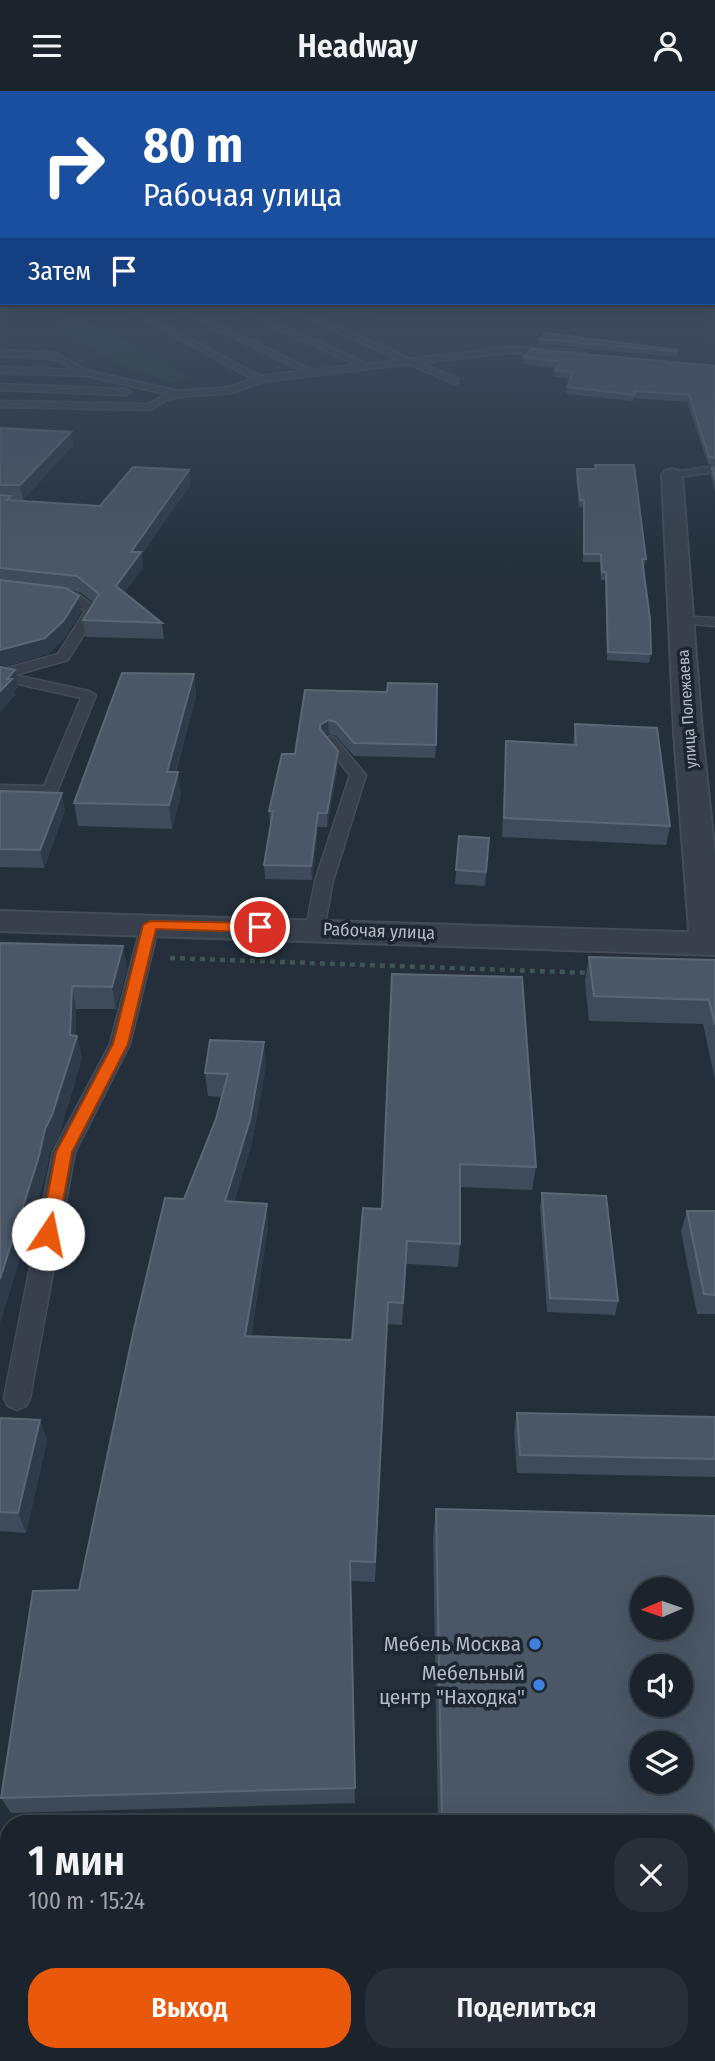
<!DOCTYPE html>
<html lang="ru">
<meta charset="utf-8">
<style>
body{margin:0;font-family:"Fira Sans Condensed",sans-serif;background:#282f38;color:#f1f3f6;height:100vh;display:flex;flex-direction:column;font-size:26px;white-space:nowrap}
*{box-sizing:border-box;margin:0}
p{font-size:23px;color:#a0a4a9}
.icon{flex:none;width:38px;height:38px;fill:none;stroke:currentColor;stroke-width:2;stroke-linecap:round;stroke-linejoin:round}
.map{position:relative;flex:1;overflow:hidden}
.details{position:absolute;left:0px;top:1724px;width:716px;height:247px;display:flex;flex-direction:column;background:#1b232c;border-radius:28px 28px 0 0;box-shadow:0 7px 28px #0002,0 0 0 2px #394048}
.details>*{flex:none}
.top-card{position:absolute;left:0px;top:0px;width:716px;height:214px;box-shadow:0 7px 28px #0002,0 0 0 2px #394048;background:#1a4fa0;color:#fff;overflow:hidden}
.needle{width:46px;rotate:268deg}
.buttons{position:absolute;left:630px;top:1486px;display:grid;gap:14px}
.buttons a{display:grid;place-items:center;width:63px;height:63px;border-radius:50%;background:#1b232c;box-shadow:0 7px 28px #0002,0 0 0 2px #394048;font-size:35px}
.pin{position:absolute;display:grid;place-items:center;width:60px;height:60px;color:#fff;margin:-30px;border:4px solid #fff;border-radius:50%;box-shadow:0 2px 7px #0007}
.me{position:absolute;width:77px;margin:-38px;rotate:11deg;stroke-linejoin:round;filter:drop-shadow(0 0 5px #0008)}
.turn{display:flex;align-items:center;gap:24px;height:147px;padding:0 28px;font-size:32px}
.turn .icon{width:91px;height:91px;stroke-width:2.5}
.turn b{display:block;font-size:49px;line-height:60px}
.then{display:flex;align-items:center;height:66px;padding:0 28px;background:#0003;gap:14px;font-size:26px}
.round{display:grid;place-items:center;flex:none;width:74px;height:74px;border-radius:28px;background:#282f38}
.headline{display:flex;align-items:center;justify-content:space-between;height:119px;padding:0 28px}
h1{font-size:42px;font-weight:600;line-height:52px}
.action{display:flex;gap:14px;margin-top:auto;padding:14px 28px}
.action a{flex:1;height:80px;border-radius:28px;background:#ea580c;color:#fff;font-size:28px;font-weight:600;line-height:80px;text-align:center}
.action a+a{background:#282f38;color:#f1f3f6}
header{display:flex;justify-content:space-between;align-items:center;height:91px;padding:0 28px;background:#1b232c;font-size:32px;font-weight:600}
.map>svg:first-child{display:block}
.green{fill:#263b3c}
.lines{fill:none;stroke-linecap:round;stroke-linejoin:round}
.service-casing{stroke:#434c57;stroke-width:3}
.minor-casing{stroke:#434c57;stroke-width:4}
.tertiary-casing{stroke:#434c57;stroke-width:4}
.path{stroke:#3e5455;stroke-width:4.5;stroke-dasharray:5 5;stroke-linecap:butt}
.service{fill:#37404c;fill-rule:evenodd}
.minor{fill:#37404c;fill-rule:evenodd}
.tertiary{fill:#37404c;fill-rule:evenodd}
.wall{fill:#3f4b5a}
.shaded-wall{fill:#2f3b49}
.building{fill:#4b5766;stroke:#5c6775;stroke-width:2;fill-rule:evenodd}
.route{fill:#ea580c;stroke:#983908;stroke-width:2}
.shop-dot{fill:#3f7fe0;stroke:#1c2530;stroke-width:2.5}
.labels{text-anchor:middle;dominant-baseline:central;stroke-width:7;stroke-linejoin:round;paint-order:stroke}
.far-street-label{font-size:16px;fill:#b3bbc7;stroke:#1c2530}
.street-label{font-size:18px;fill:#b3bbc7;stroke:#1c2530}
.near-poi-label{font-size:21px;fill:#b3bbc7;stroke:#1c2530;text-anchor:end}
</style>
<header><svg class="icon" aria-label="menu" viewBox="0 0 24 24"><path d="M4 6h16M4 12h16M4 18h16"/></svg>Headway<svg class="icon" aria-label="person" viewBox="0 0 24 24"><circle cx="12" cy="8" r="4"/><path d="M4 21q1-7 8-7t8 7"/></svg></header>
<div class="map">
<svg width="715" height="1970" viewBox="0 0 715 1970">
<rect width="100%" height="100%" fill="#242f3b"/>
<g class="green">
<path d="M0,211L48,212L162,269L188,287L171,292L128,277L39,228L0,216Z"/>
<path d="M265,212H355L383,227L342,236L281,221Z"/>
</g>
<g class="lines">
<g class="service-casing">
<g id="service">
<path d="M114,212H124L260,285L301,280L164,212H174L312,279L356,274L223,212H233L368,273L399,269L273,212H283L411,268L507,256L581,259L585,262L581,265L507,262L421,272L458,288V292L455,293L409,273L261,291L232,302L178,306L166,309L151,319L0,316V310L149,313L166,303L87,285L0,282V276L75,279L54,268L0,265V259L56,262L86,279L178,300L230,296L252,288Z"/>
<path d="M0,293L126,298L131,301L126,304L0,299Z"/>
<path d="M715,375V381L672,387L667,384L672,381Z"/>
<path d="M0,494L78,503L99,519L68,569L15,584L89,600L96,604L56,703L0,704V694L44,695L81,607L0,589V579L58,563L85,520L70,510L0,502Z"/>
<path d="M681,525L715,527V535L676,532L674,529Z"/>
<path d="M330,645L335,647L366,684L333,790L324,838L315,844L306,838L315,790L350,684L322,650Z"/>
<path d="M150,828L159,834L130,953L75,1061L30,1307L26,1315L17,1319L8,1315L4,1307L53,1061L110,953L141,834Z"/>
</g>
</g>
<g class="minor-casing">
<path id="minor" d="M672,378L679,380L682,384L702,641L715,765V861L707,863L695,860L690,852L674,641L662,384L665,380Z"/>
</g>
<g class="tertiary-casing">
<path id="tertiary" d="M0,820L715,842V864L0,840Z"/>
</g>
<path class="path" d="M170,867L592,882"/>
<use href="#service" class="service"/>
<use href="#minor" class="minor"/>
<use href="#tertiary" class="tertiary"/>
</g>
<g class="wall">
<path d="M540,248L677,261L676,266L539,253Z"/>
<path d="M524,266L715,275V375L708,373L687,311L634,307L633,310L566,303L567,296L570,287L554,286L555,279L557,277L523,273Z"/>
<path d="M0,337L71,341L73,354L23,409H11L100,415L189,379L190,394L142,463L143,477L124,502L162,532L164,548L86,546L83,529L94,512L80,501L71,500L81,521L66,545L48,563L2,576L18,596L14,600L15,604L0,621Z"/>
<path d="M595,374L646,468L644,476H643L651,563L649,572L607,569L605,489H601L600,471H583V416H579L576,385L577,378H594Z"/>
<path d="M715,376V402L711,384L712,377Z"/>
<path d="M194,583L196,605L176,681L181,704L172,738L78,735L74,712Z"/>
<path d="M305,599L436,654L435,667L354,665L336,645L329,643L325,645L338,660V674L327,736H318L312,789L265,788L264,774L271,733H270L269,720L295,663Z"/>
<path d="M575,633L670,735L666,754L502,746L506,650L573,654Z"/>
<path d="M0,700L65,719L44,777L0,776Z"/>
<path d="M459,745L489,747L485,795L455,793Z"/>
<path d="M0,852L127,877L116,918H76V945H77L82,967L58,1047L50,1060L45,1087Z"/>
<path d="M589,866L715,869V989L703,933L589,930L585,890Z"/>
<path d="M392,883L536,1076L532,1099L460,1096V1153L458,1176L406,1173L402,1234L387,1233L375,1491L351,1490L355,1712L11,1722L1,1707L79,1499L222,1006L208,1005L205,982L266,974L252,1052L234,1111L268,1136L251,1245L352,1249L382,1118Z"/>
<path d="M542,1102L618,1210L615,1224L547,1221L540,1116Z"/>
<path d="M687,1120H715V1223H697L681,1140Z"/>
<path d="M517,1322L715,1326V1386L517,1382L514,1341Z"/>
<path d="M0,1327L40,1329L47,1350L26,1442L0,1440Z"/>
<path d="M436,1418L715,1425V1758L707,1757V1732H438L433,1446Z"/>
</g>
<g class="shaded-wall">
<path d="M71,341L73,354L23,409L20,394Z"/>
<path d="M189,379L190,394L142,463L143,477L118,511L116,495L131,461Z"/>
<path d="M79,505L81,521L66,545L48,563L0,577V559Z"/>
<path d="M15,579L18,596L14,600L15,604L0,621V600L7,588Z"/>
<path d="M194,583L196,605L169,704L167,681Z"/>
<path d="M328,629L329,643L321,648L320,634Z"/>
<path d="M338,660V674L327,736V722Z"/>
<path d="M178,681L181,704L172,738L169,714Z"/>
<path d="M62,702L65,719L44,777L40,759Z"/>
<path d="M318,722V736L312,789L311,775Z"/>
<path d="M123,855L127,877L116,918L112,896Z"/>
<path d="M72,895L76,918V950L77,945L82,967L58,1047L50,1060L45,1087L0,1233V1188L70,944Z"/>
<path d="M264,951L266,974L252,1052L227,1133L225,1110Z"/>
<path d="M267,1113L268,1136L247,1267L245,1245Z"/>
<path d="M40,1329L47,1350L26,1442L18,1422Z"/>
</g>
<g class="building">
<path d="M544,242L677,259V261L540,248Z"/>
<path d="M531,258L715,275V367L709,366L689,304L635,300L634,304L567,296L573,281L555,279L562,271L524,266Z"/>
<path d="M0,337L71,341L20,394H0Z"/>
<path d="M595,374H634L646,468H642L650,528L651,563L608,561L606,481H602L601,463H584V409H580L577,378H596Z"/>
<path d="M133,376L189,379L131,461H141L116,495L162,532L83,529L99,503L77,485L0,477V404L11,405L7,409L100,415Z"/>
<path d="M715,376V389L712,377Z"/>
<path d="M0,489L66,497L79,505L64,529L45,547L0,559Z"/>
<path d="M0,576L15,579L7,588H12L0,600Z"/>
<path d="M122,582L194,583L167,681H178L169,714L74,712Z"/>
<path d="M388,592L437,593L436,654L354,652L336,631L328,629L320,634V638L338,660L327,722H318L311,775L264,774L273,720H269L282,663H295L305,599L387,601Z"/>
<path d="M575,633L657,637L670,735L504,727L506,650L576,654Z"/>
<path d="M0,700L62,702L40,759L0,758Z"/>
<path d="M459,745L489,747L486,781L456,779Z"/>
<path d="M0,852L123,855L112,896L72,895L70,944L77,945L52,1024L45,1038L39,1065L0,1188Z"/>
<path d="M589,866L715,869V934L709,909L594,905Z"/>
<path d="M392,883L522,886L536,1076L460,1073V1153L407,1150L403,1212L388,1211L375,1471L350,1470L355,1697L1,1707L33,1500L79,1499L134,1238L165,1107L184,1108L216,1028L228,983L205,982L210,949L264,951L250,1029L225,1110L267,1113L245,1245L352,1249L363,1117L382,1118Z"/>
<path d="M542,1102L606,1105L618,1210L550,1207Z"/>
<path d="M687,1120H715V1204L704,1203Z"/>
<path d="M517,1322L715,1326V1368L520,1364Z"/>
<path d="M0,1327L40,1329L18,1422L0,1421Z"/>
<path d="M436,1418L715,1425V1737L707,1736V1732H574L442,1729ZM642,1498H681V1536H642ZM642,1575H681V1614H642ZM642,1652H681V1690H642Z"/>
</g>
<linearGradient id="sky" x2="0" y2="1"><stop stop-color="#141a20"/><stop offset="0.43" stop-color="#3f4d60"/><stop offset="1" stop-color="#3f4d60" stop-opacity="0"/></linearGradient>
<rect width="715" height="487" fill="url(#sky)"/>
<path class="route" d="M150,830L260,832L267,836L260,841L156,838L128,953L72,1061L57,1143L55,1148H42L40,1143L56,1061L113,953L143,834Z"/>
<g class="shop-dot">
<circle cx="535" cy="1553" r="7"/>
<circle cx="539" cy="1594" r="7"/>
</g>
<g class="labels">
<g class="far-street-label">
<text transform="translate(687 618) rotate(-94)">улица Полежаева</text>
</g>
<g class="street-label">
<text transform="translate(379 840) rotate(2)">Рабочая улица</text>
</g>
<g class="near-poi-label">
<text x="521" y="1553">Мебель Москва</text>
<text x="525" y="1582">Мебельный<tspan x="525" dy="24">центр "Находка"</tspan></text>
</g>
</g>
</svg>
<div class="buttons">
<a><svg class="needle" viewBox="-14 -14 28 28"><path d="M0-13l5 13h-10z" fill="#e53935"/><path d="M0 13l5-13h-10z" fill="#a0a4a9"/></svg></a>
<a><svg class="icon" aria-label="sound" viewBox="0 0 24 24"><path d="M4 9h4l5-4v14l-5-4H4zM17 9q2 3 0 6"/></svg></a>
<a><svg class="icon" aria-label="layers" viewBox="0 0 24 24"><path d="M12 4l9 5-9 5-9-5zM3 14l9 5 9-5"/></svg></a>
</div>
<div class="pin" style="left:260px;top:836px;background:#d93025"><svg class="icon" aria-label="arrive" viewBox="0 0 24 24"><path d="M6 21V4h12l-3 4 3 4H6"/></svg></div>
<svg class="me" style="left:48px;top:1143px" viewBox="-20 -20 40 40"><circle r="19" fill="#fff"/><path d="M0-13L10 11 0 6-10 11z" fill="#ea580c"/></svg>
<div class="top-card">
<div class="turn"><svg class="icon" aria-label="right" viewBox="0 0 24 24"><path d="M7 20v-9h11M14 6l5 5-5 5"/></svg><div><b>80 m</b>Рабочая улица</div></div>
<div class="then">Затем<svg class="icon" aria-label="arrive" viewBox="0 0 24 24"><path d="M6 21V4h12l-3 4 3 4H6"/></svg></div>
</div>
<section class="details">
<div class="headline"><div><h1>1 мин</h1><p>100 m · 15:24</p></div><a class="round"><svg class="icon" aria-label="close" viewBox="0 0 24 24"><path d="M6 6l12 12M18 6L6 18"/></svg></a></div>
<div class="action"><a>Выход</a><a>Поделиться</a></div>
</section>
</div>
